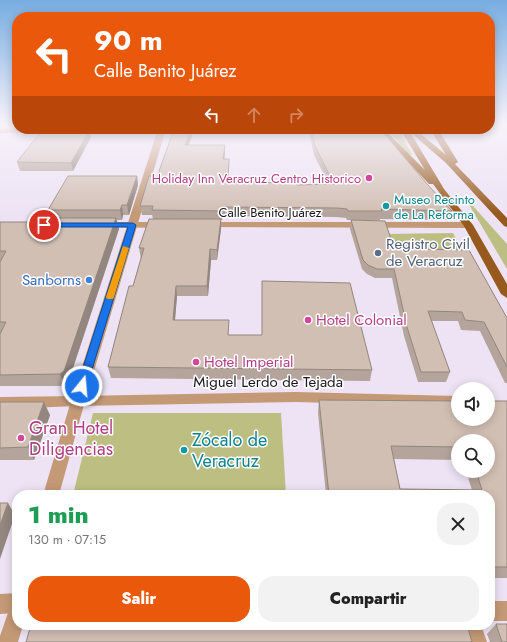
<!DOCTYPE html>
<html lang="es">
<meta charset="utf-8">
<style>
body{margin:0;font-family:Jost,sans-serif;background:#f2f2f2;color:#222;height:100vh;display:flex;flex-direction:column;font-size:15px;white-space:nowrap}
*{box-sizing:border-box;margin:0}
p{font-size:13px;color:#767676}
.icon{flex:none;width:22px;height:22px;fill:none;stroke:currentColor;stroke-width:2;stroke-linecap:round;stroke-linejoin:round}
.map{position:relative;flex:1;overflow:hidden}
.details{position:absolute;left:12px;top:490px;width:483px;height:140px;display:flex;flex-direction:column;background:#fff;border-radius:16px;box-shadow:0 2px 10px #0003}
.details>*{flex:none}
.hud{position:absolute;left:12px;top:12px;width:483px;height:122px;border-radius:16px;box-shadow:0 2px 10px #0003;background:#ea580c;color:#fff;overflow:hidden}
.controls{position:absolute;left:451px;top:382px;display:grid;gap:8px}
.controls a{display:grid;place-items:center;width:44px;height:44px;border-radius:50%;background:#fff;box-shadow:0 2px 10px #0003;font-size:20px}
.pin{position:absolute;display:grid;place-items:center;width:34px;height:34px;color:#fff;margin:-17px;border:2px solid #fff;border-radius:50%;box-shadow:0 1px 4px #0007}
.me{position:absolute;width:44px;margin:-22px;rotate:17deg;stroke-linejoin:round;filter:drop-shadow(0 0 3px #0008)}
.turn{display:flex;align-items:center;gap:14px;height:84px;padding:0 16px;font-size:18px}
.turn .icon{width:52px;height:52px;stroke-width:2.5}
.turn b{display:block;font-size:28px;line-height:34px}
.lanes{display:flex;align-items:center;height:38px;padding:0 16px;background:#0003;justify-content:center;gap:20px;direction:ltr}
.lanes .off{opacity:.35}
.round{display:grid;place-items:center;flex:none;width:42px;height:42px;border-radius:16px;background:#f2f2f2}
.head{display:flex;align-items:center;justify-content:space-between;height:68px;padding:0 16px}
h1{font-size:24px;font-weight:800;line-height:30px;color:#1e9e55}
.primary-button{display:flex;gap:8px;margin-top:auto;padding:8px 16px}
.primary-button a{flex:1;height:46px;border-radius:16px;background:#ea580c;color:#fff;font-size:16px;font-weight:800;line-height:46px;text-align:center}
.primary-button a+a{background:#f2f2f2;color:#222}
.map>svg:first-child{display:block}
.green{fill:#bcbf81}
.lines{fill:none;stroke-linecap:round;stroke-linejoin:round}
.pedestrian{fill:#c49976;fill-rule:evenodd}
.minor{fill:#c49976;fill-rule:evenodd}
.tertiary{fill:#c49976;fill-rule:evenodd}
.primary{fill:#965a1e;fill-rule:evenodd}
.wall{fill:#b5a49b;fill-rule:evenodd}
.shaded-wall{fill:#93867e}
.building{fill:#d2bfb4;stroke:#93867e;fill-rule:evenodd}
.route{fill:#1a73e8;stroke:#114b97}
.slow{fill:#f59e0b}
.hotel-dot{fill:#d1479c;stroke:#fff;stroke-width:1.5}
.culture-dot{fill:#0f9aa8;stroke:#fff;stroke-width:1.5}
.service-dot{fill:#5c6f8a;stroke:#fff;stroke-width:1.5}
.shop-dot{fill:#3f7fe0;stroke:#fff;stroke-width:1.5}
.labels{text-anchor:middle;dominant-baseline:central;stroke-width:3;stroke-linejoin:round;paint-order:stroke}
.far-hotel-label{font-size:13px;fill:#b23c85;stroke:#fff;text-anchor:end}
.far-culture-label{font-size:13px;fill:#0d838f;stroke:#fff;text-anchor:start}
.far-street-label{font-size:13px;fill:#1a161c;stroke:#fff}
.service-label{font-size:15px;fill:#4e5e75;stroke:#fff;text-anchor:start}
.shop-label{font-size:15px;fill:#366cbe;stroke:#fff;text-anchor:end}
.hotel-label{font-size:15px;fill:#b23c85;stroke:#fff;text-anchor:start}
.street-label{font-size:15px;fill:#1a161c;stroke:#fff}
.near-hotel-label{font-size:18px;fill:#b23c85;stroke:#fff;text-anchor:start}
.near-culture-label{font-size:18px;fill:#0d838f;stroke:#fff;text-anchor:start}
</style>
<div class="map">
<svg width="507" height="642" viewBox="0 0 507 642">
<rect width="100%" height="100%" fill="#ede3f4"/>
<g class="green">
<path d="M387,129H397L413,155L408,154Z"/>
<path d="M464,196L507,244V269Z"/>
<path d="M453,233L466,259L408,258L384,234Z"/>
<path d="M93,413H281L286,495H73Z"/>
</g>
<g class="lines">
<g class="pedestrian">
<path d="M295,392L458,396V406L295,402L78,406L73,405L71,401L73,397L78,396Z"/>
<rect x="490" y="601" width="17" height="20"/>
<path d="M461,625H481L487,642H467Z"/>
</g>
<g class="minor">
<path d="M0,129H58L61,131L57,133H0Z"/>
<path d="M72,129L327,130L331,132L327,134L75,133H72Z"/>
<path d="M101,222H163L168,225L163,228L98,227L96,225Z"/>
<path d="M205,222H468L473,225L468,228L202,227L200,225Z"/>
<path d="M78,396L83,397L85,401L83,405L78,406L0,409V397Z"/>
<path d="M17,593V613L0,614V594Z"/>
</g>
<g class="tertiary">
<path d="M158,129H166L85,401L59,495H43L71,401Z"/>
<path d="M17,604V625H23L18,642H0V636L10,607Z"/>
</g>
<path class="primary" d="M376,129H384L425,170L400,129H415L446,155L430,129H438L458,162L455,164L507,218V227L504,226L446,163L410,132L444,189L473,225L507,284V298L501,294L464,226L433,184H429Z"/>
</g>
<g class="wall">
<path d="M174,129H191L192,136L189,145H225V154L224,159H229V179L249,182L297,185L329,184L314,155L310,136L311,129L427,184L452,211L450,220L380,219V220H347L346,218L336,217L223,216L222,220H221V229L217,260H211L208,296H177L175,320L229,335H262V292L372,370L370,381L111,378L108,367L141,259L139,248L153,219L152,215H142L140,206L157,177Z"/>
<path d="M91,137L73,171H20L17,162Z"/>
<path d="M137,176L138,185L129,215H123L122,220H117L119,229L68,383L64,386H0V222H40L50,218L48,210Z"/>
<path d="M351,220L391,239L507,318V383H505L480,331L461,330L458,321H431L450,372L446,382H418L404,336L392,278H375L367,274L362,269L350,229Z"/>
<path d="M319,400L507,401V578H490V495H326L318,413ZM458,441H488V471H466L472,490L400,489L394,459L458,460Z"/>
<path d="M0,402L50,415L34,460H0Z"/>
<path d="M496,624L507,642H490L487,634Z"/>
</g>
<g class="shaded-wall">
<path d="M90,129L91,137L73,171L71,163Z"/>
<path d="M191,129L192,136L185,154V145Z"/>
<path d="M225,145V154L223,168V159Z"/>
<path d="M229,159V168L228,188V179Z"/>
<path d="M137,176L138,185L129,215L127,205Z"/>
<path d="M122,205L123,215L122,220L120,210Z"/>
<path d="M116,218L119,229L68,383L64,386L60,374Z"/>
<path d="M221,219V229L217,260V250Z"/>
<path d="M210,249L211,260L208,296L207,286Z"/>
<path d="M176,286L177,296L174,331L173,320Z"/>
<path d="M44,402L50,415L34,460L28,447Z"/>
<path d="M8,503L15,515L0,559V525Z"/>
</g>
<g class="building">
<path d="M43,129H90L71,163L17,162Z"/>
<path d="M174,129H191L185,145H225L223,159H229L228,179H249V182L296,183L297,185L334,184L315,146L311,129H380L427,184L452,211L381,209L382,211H348L347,209L337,208L222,207V211L152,210L153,206H140L149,176L157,177Z"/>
<path d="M68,176H137L127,205H122L120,210H48Z"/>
<path d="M42,218H116L64,371L60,374L0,375V334L6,322H0V262L6,251H0V222H40Z"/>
<path d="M149,219H221L217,250L210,249L207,286H176L173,320H229L228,335H262V281L350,283L372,370L108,367L129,286H133L144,248H139Z"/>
<path d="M351,220L385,221L391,239L410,249L469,250L507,318V367L484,322L465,320L462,312L428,311L450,372H421L407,327L394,269H377L368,265L363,260Z"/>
<path d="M319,400L458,401V419H488V401H507V567H490V495H329ZM458,441H488V471H476L482,490L400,489L391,446L458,447Z"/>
<path d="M0,402H44L28,447L0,448Z"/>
<path d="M0,503H8L0,525Z"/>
<path d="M496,624H507V642H502Z"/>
<path d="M31,625H467L472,642H26Z"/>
</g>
<linearGradient id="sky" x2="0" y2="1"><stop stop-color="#77ade2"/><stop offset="0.58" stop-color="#f7f2fa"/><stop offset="1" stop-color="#f7f2fa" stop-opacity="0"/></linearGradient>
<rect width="507" height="213" fill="url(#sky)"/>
<path class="route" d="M42,223H133L136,225L87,386L82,390L77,386L128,227H44L41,225Z"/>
<path class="slow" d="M123,246L129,248L114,297L113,299H107L106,297Z"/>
<g class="hotel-dot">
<circle cx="369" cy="178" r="4"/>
<circle cx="308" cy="320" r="4"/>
<circle cx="196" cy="362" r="4"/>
<circle cx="21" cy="438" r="4"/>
</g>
<g class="culture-dot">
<circle cx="386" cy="206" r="4"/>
<circle cx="184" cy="450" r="4"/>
</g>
<circle class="service-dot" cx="378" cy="253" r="4"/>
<circle class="shop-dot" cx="89" cy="280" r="4"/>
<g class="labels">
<g class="far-hotel-label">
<text x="361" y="178">Holiday Inn Veracruz Centro Historico</text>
</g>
<g class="far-culture-label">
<text x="394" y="199">Museo Recinto<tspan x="394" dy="15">de La Reforma</tspan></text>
</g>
<g class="far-street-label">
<text x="270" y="212">Calle Benito Juárez</text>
</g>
<g class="service-label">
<text x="386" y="244">Registro Civil<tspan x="386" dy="17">de Veracruz</tspan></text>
</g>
<g class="shop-label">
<text x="81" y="280">Sanborns</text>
</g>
<g class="hotel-label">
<text x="316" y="320">Hotel Colonial</text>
<text x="204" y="362">Hotel Imperial</text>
</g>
<g class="street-label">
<text x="268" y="382">Miguel Lerdo de Tejada</text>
</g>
<g class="near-hotel-label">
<text x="29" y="428">Gran Hotel<tspan x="29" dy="21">Diligencias</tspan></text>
</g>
<g class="near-culture-label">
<text x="192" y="440">Zócalo de<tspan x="192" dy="21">Veracruz</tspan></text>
</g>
</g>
</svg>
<div class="controls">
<a><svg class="icon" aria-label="sound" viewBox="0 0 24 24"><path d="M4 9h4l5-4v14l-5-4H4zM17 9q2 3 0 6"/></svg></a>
<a><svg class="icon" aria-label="search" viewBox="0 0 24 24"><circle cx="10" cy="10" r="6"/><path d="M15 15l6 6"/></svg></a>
</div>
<div class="pin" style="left:44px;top:225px;background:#d93025"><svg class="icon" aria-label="arrive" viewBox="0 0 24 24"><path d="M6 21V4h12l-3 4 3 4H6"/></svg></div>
<svg class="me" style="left:82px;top:386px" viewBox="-20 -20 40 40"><circle r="17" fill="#1a73e8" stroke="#fff" stroke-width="3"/><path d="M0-11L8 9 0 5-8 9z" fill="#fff"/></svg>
<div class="hud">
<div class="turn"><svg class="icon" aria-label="left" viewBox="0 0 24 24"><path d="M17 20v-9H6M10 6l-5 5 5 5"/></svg><div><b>90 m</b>Calle Benito Juárez</div></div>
<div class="lanes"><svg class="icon" aria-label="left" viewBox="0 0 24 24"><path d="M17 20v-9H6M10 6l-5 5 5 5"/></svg><svg class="icon off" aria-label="ahead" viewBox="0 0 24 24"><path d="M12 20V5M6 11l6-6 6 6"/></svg><svg class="icon off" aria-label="right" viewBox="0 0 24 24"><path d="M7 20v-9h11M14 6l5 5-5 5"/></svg></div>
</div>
<section class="details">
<div class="head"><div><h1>1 min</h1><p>130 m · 07:15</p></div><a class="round"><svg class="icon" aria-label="close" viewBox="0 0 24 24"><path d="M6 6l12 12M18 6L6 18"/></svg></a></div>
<div class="primary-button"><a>Salir</a><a>Compartir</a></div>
</section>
</div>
